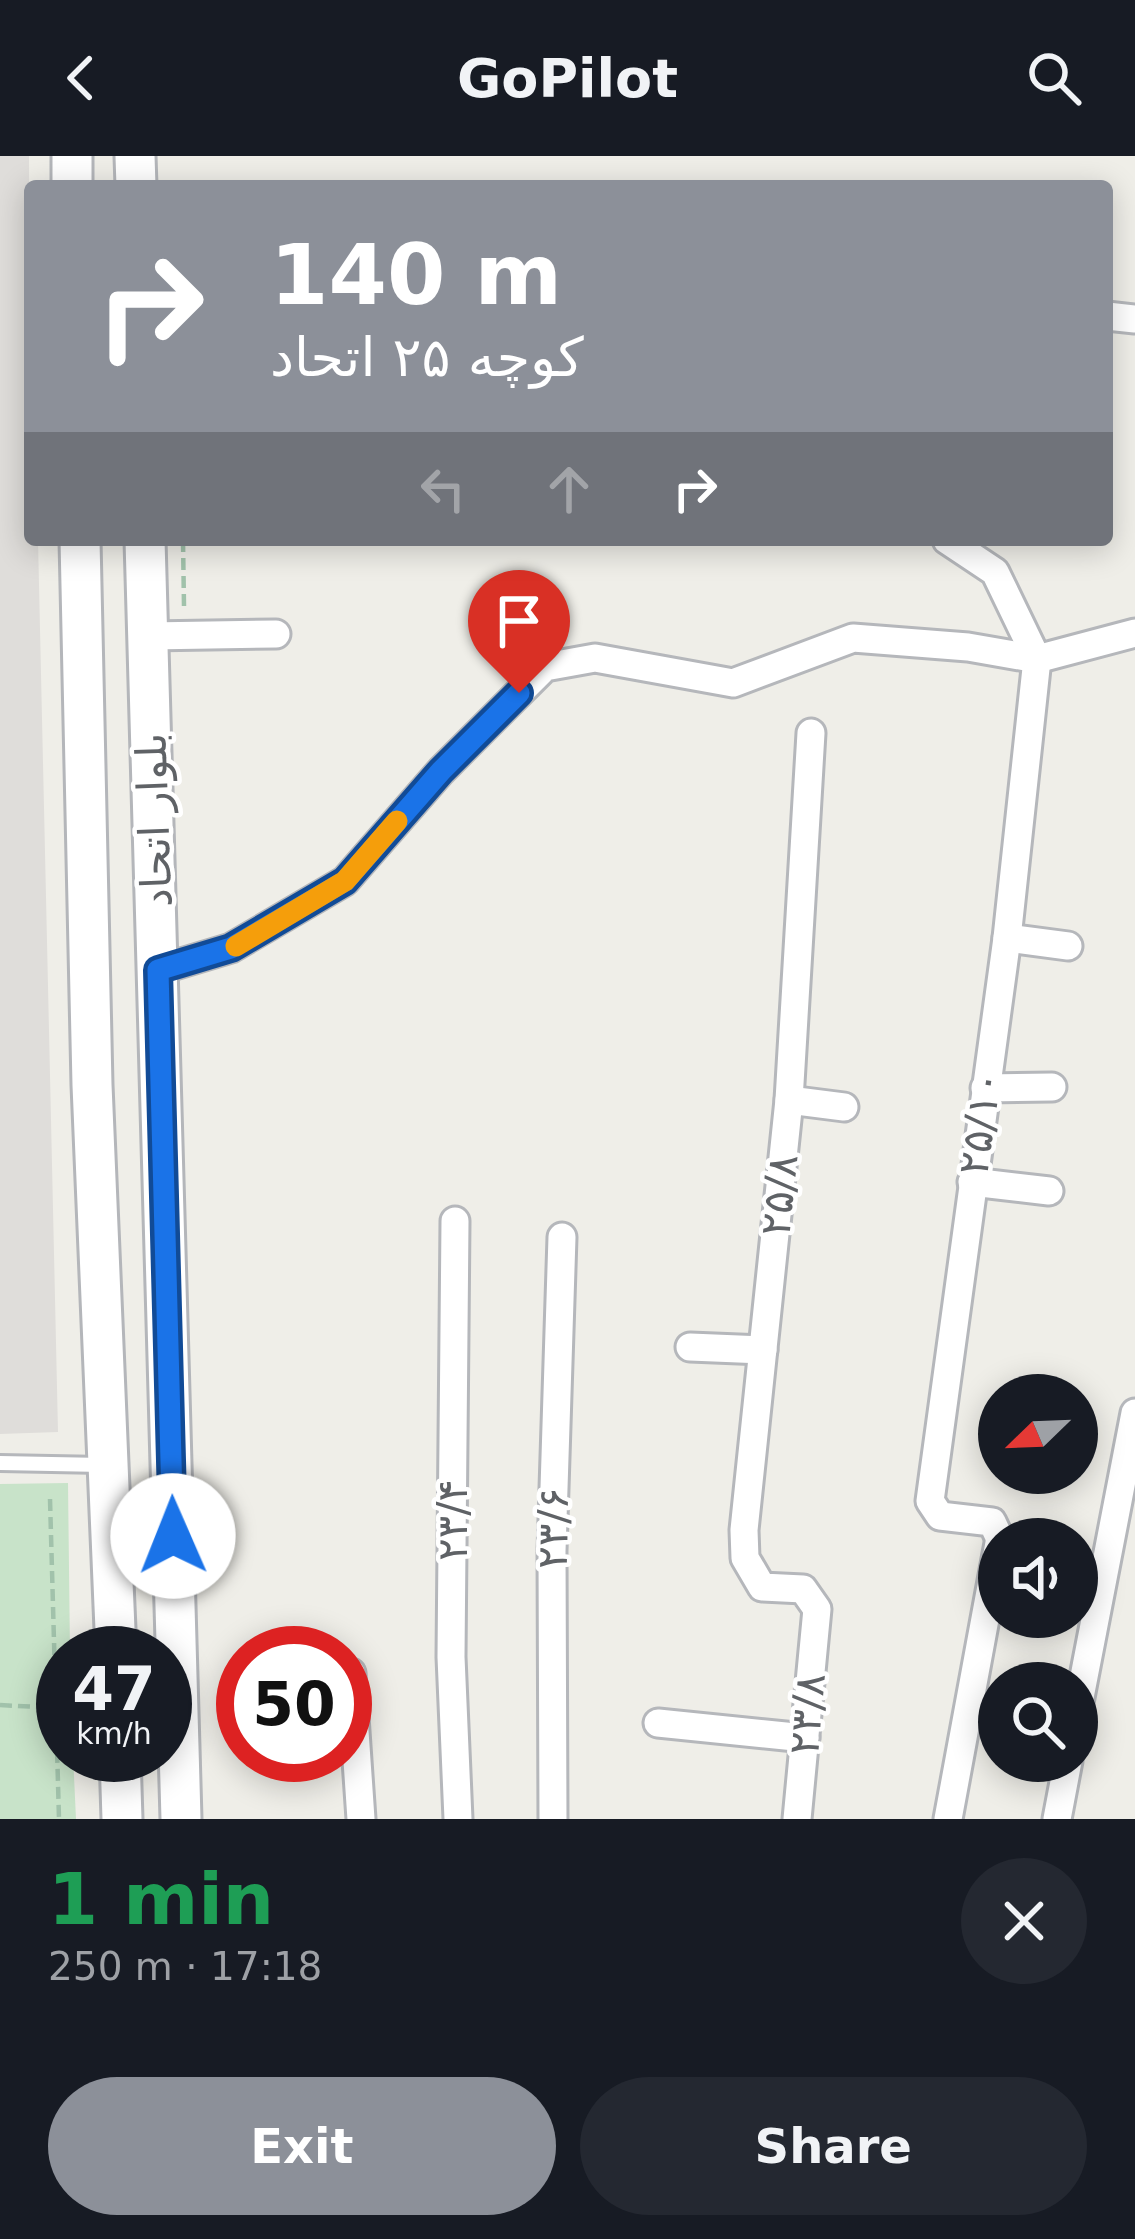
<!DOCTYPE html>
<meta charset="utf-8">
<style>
body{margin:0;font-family:"DejaVu Sans",Cairo,sans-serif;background:#242831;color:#f1f3f6;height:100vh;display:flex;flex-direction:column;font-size:45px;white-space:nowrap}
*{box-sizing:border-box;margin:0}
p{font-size:39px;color:#9ea1a6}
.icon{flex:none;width:66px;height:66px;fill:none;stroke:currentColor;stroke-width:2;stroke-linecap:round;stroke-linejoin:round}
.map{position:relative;height:1663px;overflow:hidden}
.sheet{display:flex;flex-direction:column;background:#171b24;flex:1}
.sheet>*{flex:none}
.banner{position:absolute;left:24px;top:24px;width:1089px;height:366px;border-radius:12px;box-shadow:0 6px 30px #0003;background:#8c9099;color:#fff;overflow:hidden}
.needle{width:78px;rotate:247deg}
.buttons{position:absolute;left:978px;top:1218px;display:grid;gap:24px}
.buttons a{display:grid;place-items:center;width:120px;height:120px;border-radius:50%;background:#171b24;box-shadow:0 6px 30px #0003;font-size:60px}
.speed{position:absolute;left:36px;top:1470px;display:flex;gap:24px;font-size:60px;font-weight:700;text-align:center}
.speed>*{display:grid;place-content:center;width:156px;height:156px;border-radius:50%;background:#171b24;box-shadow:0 6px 30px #0003;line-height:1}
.speed small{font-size:30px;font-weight:400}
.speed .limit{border:18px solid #d22;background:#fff;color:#111}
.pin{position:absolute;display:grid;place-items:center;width:102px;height:102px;color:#fff;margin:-123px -51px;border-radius:50% 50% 50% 0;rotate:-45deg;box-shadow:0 0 12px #0007}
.pin .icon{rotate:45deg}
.me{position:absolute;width:132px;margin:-66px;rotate:359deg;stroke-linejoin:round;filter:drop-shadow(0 0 9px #0008)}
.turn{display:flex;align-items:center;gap:42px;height:252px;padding:0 48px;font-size:54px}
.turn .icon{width:156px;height:156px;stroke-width:2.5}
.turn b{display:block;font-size:84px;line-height:102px}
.lanes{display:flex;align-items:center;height:114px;padding:0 48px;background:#0003;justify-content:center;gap:60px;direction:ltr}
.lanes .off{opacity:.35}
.round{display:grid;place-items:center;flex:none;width:126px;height:126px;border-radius:63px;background:#242831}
.overview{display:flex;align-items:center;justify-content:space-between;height:204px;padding:0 48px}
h1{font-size:72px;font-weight:700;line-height:90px;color:#1e9e55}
.cta{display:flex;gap:24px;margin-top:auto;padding:24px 48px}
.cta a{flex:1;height:138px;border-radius:72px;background:#8c9099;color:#fff;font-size:48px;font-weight:700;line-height:138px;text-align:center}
.cta a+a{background:#242831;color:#f1f3f6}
header{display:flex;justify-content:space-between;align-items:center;height:156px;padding:0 48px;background:#171b24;font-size:54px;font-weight:700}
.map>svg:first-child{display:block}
.industrial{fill:#dfddda}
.green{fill:#c8e3c9}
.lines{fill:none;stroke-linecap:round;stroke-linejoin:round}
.lane-casing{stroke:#b5b7bb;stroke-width:20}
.street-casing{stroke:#b5b7bb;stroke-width:33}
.secondary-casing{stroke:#b4b6ba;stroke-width:45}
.path{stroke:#a1c2ab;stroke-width:4.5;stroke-dasharray:12 6;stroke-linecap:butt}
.lane{stroke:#fff;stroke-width:14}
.street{stroke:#fff;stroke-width:27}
.secondary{stroke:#fff;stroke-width:39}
.route-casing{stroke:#114b97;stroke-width:30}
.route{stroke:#1a73e8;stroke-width:21}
.slow{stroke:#f59e0b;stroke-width:21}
.labels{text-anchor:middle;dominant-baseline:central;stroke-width:9;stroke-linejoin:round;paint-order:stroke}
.street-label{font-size:42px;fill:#5f6266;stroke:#fff}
</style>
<header><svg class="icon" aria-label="back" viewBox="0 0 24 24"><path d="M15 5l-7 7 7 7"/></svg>GoPilot<svg class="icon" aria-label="search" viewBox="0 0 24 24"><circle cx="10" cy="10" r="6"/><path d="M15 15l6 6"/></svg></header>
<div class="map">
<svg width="1135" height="1663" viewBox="0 0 1135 1663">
<rect width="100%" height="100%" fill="#efeee8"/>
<path class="industrial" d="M0,0H29L30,384H38L58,1276L0,1278Z"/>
<path class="green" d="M68,1327L70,1497H63V1599H73L76,1663H0V1328Z"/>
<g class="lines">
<g class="lane-casing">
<path id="lane" d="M0,1307L103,1309"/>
</g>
<g class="street-casing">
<g id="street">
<path d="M1107,160L1135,163"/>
<path d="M947,384L995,416L1037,503"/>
<path d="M149,480L276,478"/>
<path d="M1007,782L1068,790"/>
<path d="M158,814L231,792L345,725L441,615L545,511L595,502L733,527L853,482L968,491L1037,503L1135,477"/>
<path d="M985,932L1052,931"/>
<path d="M789,944L844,951"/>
<path d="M972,1026L1049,1035"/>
<path d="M455,1065L451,1501L458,1663"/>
<path d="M690,1191L763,1194"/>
<path d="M1000,1383L992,1366L940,1360L930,1345L1007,782L1037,503"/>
<path d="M351,1517L361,1663"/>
<path d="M1077,1557L1135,1257"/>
<path d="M658,1567L805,1582"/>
<path d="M553,1663L552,1395L562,1081"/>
<path d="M797,1663L817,1453L803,1433L762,1431L745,1402L744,1374L789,944L811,577"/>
<path d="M948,1663L999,1387"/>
<path d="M1057,1663L1068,1605"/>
</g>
</g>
<g class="secondary-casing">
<g id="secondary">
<path d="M72,0V30"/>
<path d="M135,0L136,30"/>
<path d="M80,384L92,929L116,1497"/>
<path d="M145,384L181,1663"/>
<path d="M120,1599L122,1663"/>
</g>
</g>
<g class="path">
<path d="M183,384L184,450"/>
<path d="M50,1343L59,1663"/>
<path d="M0,1549L57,1552"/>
</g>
<use href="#lane" class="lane"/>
<use href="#street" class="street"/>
<use href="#secondary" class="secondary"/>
</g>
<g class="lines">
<g class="route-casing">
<path id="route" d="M173,1380L158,814L231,792L345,725L441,615L519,537"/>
</g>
<use href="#route" class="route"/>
<path class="slow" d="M236,790L345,725L397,665"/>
</g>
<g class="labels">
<g class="street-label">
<text transform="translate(154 664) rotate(-92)">بلوار اتحاد</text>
<text transform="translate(980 967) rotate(-82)">۲۵/۱۰</text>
<text transform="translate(779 1039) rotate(-84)">۲۵/۸</text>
<text transform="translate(452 1364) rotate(-90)">۲۳/۴</text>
<text transform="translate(553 1372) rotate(-89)">۲۳/۶</text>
<text transform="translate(807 1558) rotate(-85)">۲۳/۸</text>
</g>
</g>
</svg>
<div class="buttons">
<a><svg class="needle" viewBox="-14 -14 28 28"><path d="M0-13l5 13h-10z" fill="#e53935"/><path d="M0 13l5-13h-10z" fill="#9ea1a6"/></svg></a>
<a><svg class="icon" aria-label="sound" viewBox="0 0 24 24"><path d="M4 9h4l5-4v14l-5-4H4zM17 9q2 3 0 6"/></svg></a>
<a><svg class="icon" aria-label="search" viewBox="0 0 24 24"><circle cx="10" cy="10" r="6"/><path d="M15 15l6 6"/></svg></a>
</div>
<div class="speed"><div>47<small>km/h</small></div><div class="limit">50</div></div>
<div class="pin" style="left:519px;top:537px;background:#d93025"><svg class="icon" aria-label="arrive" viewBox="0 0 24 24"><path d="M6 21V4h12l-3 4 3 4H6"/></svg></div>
<svg class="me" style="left:173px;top:1380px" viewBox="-20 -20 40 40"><circle r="19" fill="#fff"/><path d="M0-13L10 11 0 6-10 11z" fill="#1a73e8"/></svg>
<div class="banner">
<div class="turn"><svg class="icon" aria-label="right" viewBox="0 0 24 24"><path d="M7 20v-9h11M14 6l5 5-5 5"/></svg><div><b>140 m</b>کوچه ۲۵ اتحاد</div></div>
<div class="lanes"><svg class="icon off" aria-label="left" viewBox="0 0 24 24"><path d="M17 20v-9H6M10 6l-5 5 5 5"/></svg><svg class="icon off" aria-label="ahead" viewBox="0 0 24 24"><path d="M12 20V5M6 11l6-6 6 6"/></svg><svg class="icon" aria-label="right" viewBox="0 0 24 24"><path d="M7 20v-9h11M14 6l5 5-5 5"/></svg></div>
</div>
</div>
<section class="sheet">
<div class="overview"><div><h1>1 min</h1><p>250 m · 17:18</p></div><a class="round"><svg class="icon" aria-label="close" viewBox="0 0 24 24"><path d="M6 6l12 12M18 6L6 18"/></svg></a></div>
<div class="cta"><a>Exit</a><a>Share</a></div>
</section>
